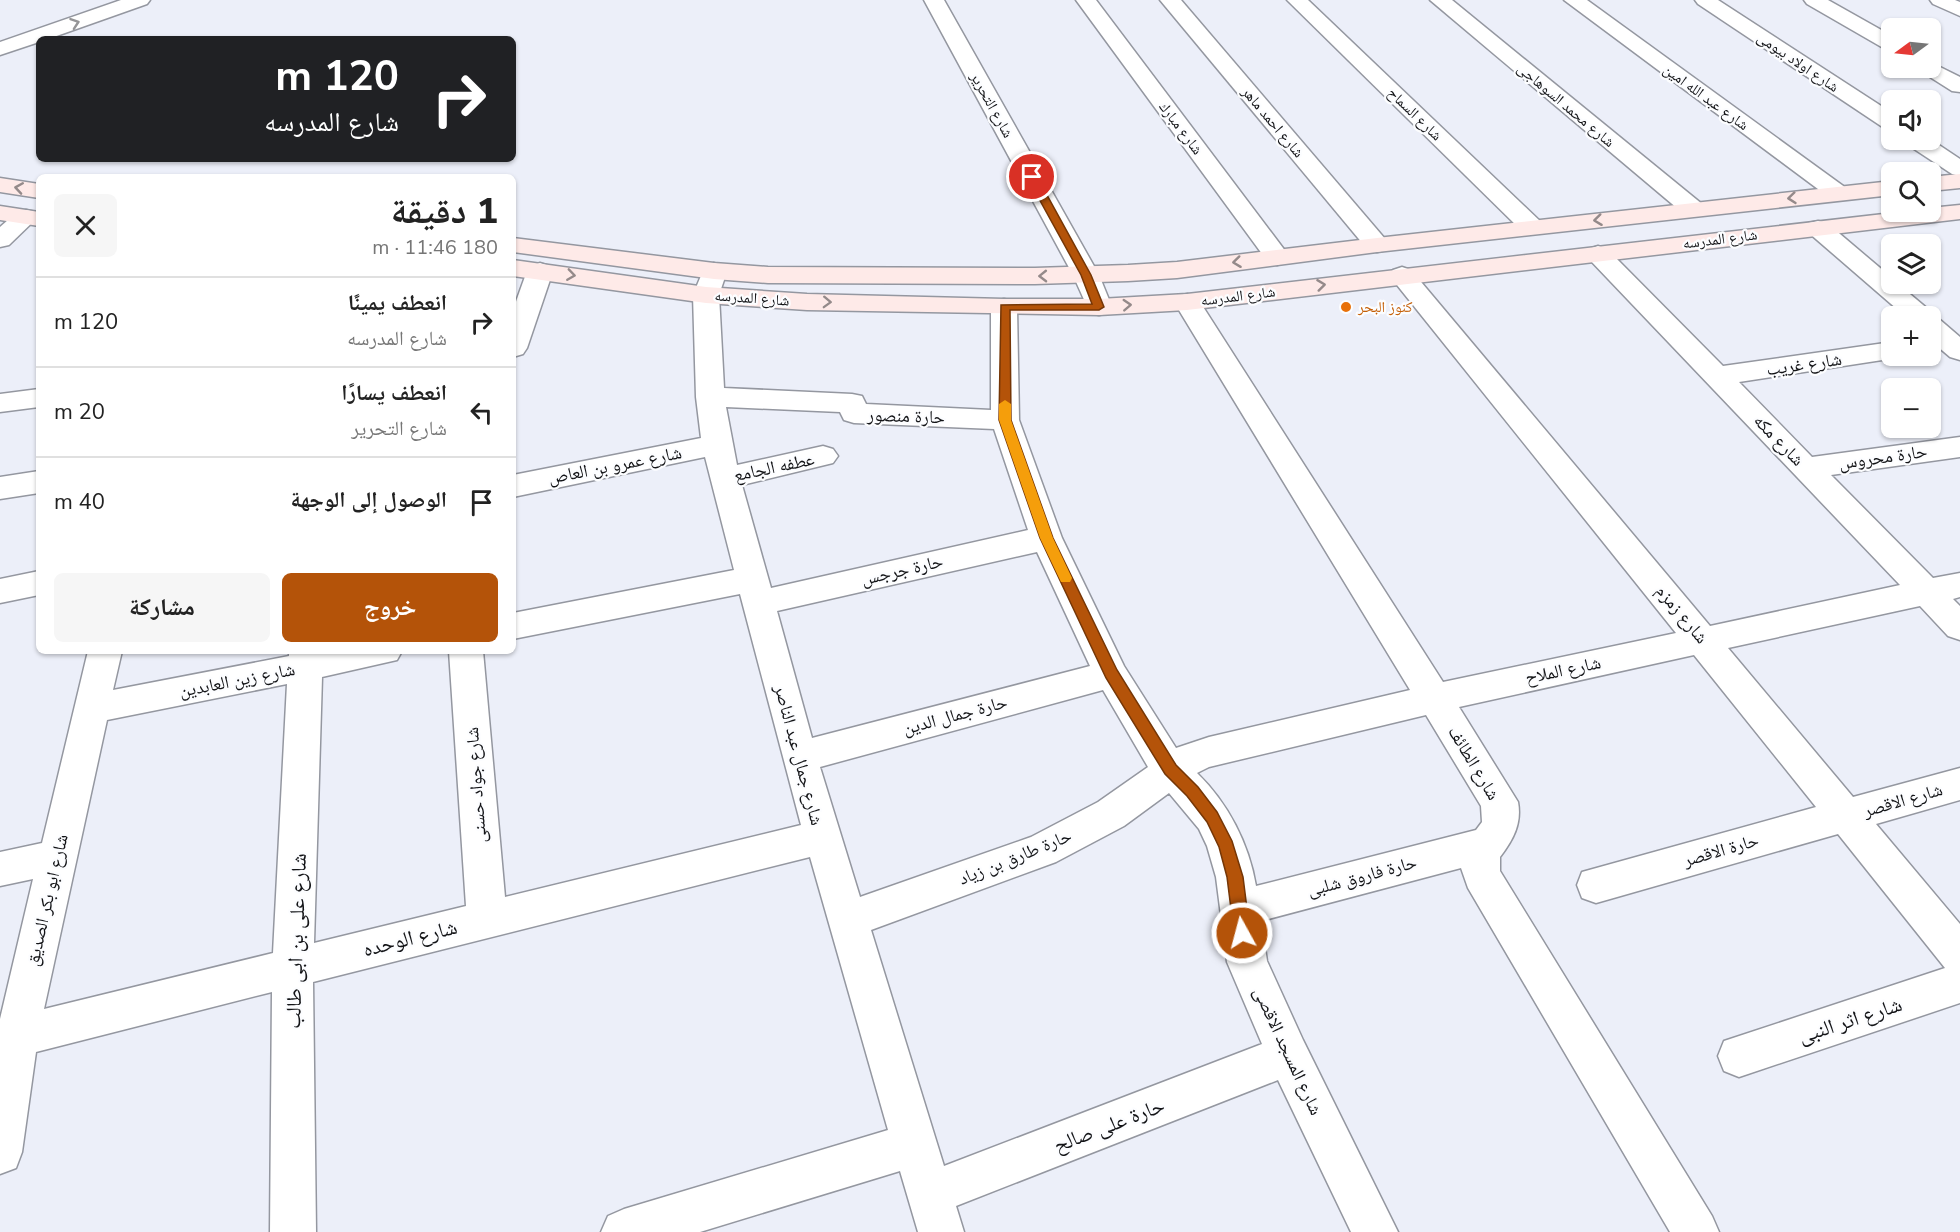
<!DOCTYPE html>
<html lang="ar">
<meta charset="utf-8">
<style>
body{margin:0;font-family:"Nunito Sans","Noto Naskh Arabic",sans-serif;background:#f6f6f6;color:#222;direction:rtl;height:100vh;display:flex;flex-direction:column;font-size:22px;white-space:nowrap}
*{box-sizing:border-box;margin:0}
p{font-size:20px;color:#767676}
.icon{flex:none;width:33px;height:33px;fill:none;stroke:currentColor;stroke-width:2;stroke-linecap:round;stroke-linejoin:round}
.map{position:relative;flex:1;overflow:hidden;direction:ltr}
.drawer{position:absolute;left:36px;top:174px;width:480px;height:480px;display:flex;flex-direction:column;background:#fff;border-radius:9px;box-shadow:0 2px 4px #0004;direction:rtl}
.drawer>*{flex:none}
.banner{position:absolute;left:36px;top:36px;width:480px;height:126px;border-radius:9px;box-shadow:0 2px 4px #0004;direction:rtl;background:#202124;color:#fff;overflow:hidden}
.needle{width:39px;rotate:255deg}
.tools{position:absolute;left:1881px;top:18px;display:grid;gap:12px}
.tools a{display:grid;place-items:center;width:60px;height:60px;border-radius:9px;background:#fff;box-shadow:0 2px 4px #0004;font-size:30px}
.pin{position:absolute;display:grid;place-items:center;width:51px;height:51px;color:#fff;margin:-26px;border:3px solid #fff;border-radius:50%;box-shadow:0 2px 6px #0007}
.me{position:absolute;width:66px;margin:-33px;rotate:353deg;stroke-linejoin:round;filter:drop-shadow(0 0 4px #0008)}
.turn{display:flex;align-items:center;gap:21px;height:126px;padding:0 18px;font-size:27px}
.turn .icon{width:78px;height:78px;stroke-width:2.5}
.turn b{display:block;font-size:42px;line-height:51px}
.round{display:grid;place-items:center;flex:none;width:63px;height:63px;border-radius:9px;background:#f6f6f6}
.headline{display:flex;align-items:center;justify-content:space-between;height:102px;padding:0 18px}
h1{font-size:36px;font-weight:800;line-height:45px}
.button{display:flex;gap:12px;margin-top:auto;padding:12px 18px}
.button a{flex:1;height:69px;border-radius:9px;background:#b45309;color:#fff;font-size:24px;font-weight:800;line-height:69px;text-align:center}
.button a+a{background:#f6f6f6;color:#222}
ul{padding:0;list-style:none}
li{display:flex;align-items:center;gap:18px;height:90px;padding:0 18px;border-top:2px solid #e0e0e0}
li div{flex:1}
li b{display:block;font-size:22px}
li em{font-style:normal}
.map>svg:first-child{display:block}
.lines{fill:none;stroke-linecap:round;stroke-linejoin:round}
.minor-casing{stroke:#9497a0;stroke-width:3}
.secondary-casing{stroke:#9497a0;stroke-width:3}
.minor{fill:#fff;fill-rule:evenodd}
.secondary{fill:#feeae8;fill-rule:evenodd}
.oneway{stroke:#959597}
.oneway2{stroke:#948a8a}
.route{fill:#b45309;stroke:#753606;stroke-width:1.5}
.slow{fill:#f59e0b}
.food-dot{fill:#e8710a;stroke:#fcfdff;stroke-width:2}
.labels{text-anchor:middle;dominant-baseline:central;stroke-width:4.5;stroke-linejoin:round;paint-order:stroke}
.far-street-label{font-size:15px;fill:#131417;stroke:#fcfdff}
.far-food-label{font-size:15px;fill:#c56008;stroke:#fcfdff;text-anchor:start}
.street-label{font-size:18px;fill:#131417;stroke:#fcfdff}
.near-street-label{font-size:21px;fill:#131417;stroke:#fcfdff}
</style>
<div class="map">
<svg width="1960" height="1232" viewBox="0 0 1960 1232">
<rect width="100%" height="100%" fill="#eceff9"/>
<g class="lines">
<g class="minor-casing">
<g id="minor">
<path d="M121,0H150L147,4L48,39H39V42L0,55V42Z"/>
<path d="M924,0H944L1099,275L1112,307L1108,313L1099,315L1090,313L1073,275Z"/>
<path d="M1076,0H1096L1286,252L1290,257L1286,262L1277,265L1268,262Z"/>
<path d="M1160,0H1181L1386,240L1389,245L1386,250L1377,252L1368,250Z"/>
<path d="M1287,0H1308L1541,222L1544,227L1541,232L1532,234L1523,232Z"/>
<path d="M1430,0H1452L1702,204L1705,209L1702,214L1693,216L1684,214Z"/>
<path d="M1564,0H1587L1846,188L1850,193L1846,198L1838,200L1830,198Z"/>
<path d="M1695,0H1718L1892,113V130L1884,128L1698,4Z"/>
<path d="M1804,0H1828L1892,36V51L1885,49L1807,4Z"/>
<path d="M1930,0H1955L1960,2V16L1933,4Z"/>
<path d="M1930,62L1960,77V92L1952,91L1922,72L1919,68H1930Z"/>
<path d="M1930,139L1960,159V176L1952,174L1908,145L1905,140Z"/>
<path d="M26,210L35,212L38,217L9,245L0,247V227L17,212Z"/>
<path d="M1818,221L1827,223L1892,278V284H1898L1929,310L1932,317L1939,319L1960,337V360L1950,357L1930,340V316H1905L1809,233L1806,228L1809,223Z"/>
<path d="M1598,246L1607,249L1723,366L1892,342V356H1903L1902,357L1739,382L1812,457L1960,437V457L1831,475L1933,578L1960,573V597L1953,599L1960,606V640L1948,636L1920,606L1728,648L1853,797L1960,768V800L1876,824L1960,924V1003L1739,1077L1724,1071L1718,1056L1724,1041L1945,968L1838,834L1596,903L1582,898L1577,885L1582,872L1816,807L1694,655L1459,707L1518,802C1522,824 1513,840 1500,857V871L1712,1216L1719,1232H1670L1468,888L1461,868L1261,921L1267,961L1303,1040L1398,1232H1351L1278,1080L956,1206L964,1232H918L900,1171L700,1232H601L608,1216L624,1209L888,1130L810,857L313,982L316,1232H270L272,992L36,1052L22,1152L16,1168L0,1174V1019L33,879L0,886V852L42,843L88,651H122L113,690L289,656V651H402L397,660L322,677L314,943L466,906L449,651H483L505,897L801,825L740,594L513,639V613L734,570L705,457L513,497V475L701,438L696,397L693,295L705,266L714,263L723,266L727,271L719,295L724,388L852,394L862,396L866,404L991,410V307L995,301L1004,299L1013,301L1017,307L1019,420L1062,538L1124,666L1176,748L1209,737L1410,690L1174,302L1178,296L1187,294L1196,296L1200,302L1443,682L1676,633L1393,280L1389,275L1393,270L1402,267L1411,270L1710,626L1900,585L1589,259L1585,254L1589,249ZM726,407L840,412L844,420L854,423L994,429L1028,530L771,588L742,485L833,463L838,456L833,449L823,446L737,465ZM1037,552L1090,666L812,738L777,611ZM287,684L273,953L44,1009L107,720ZM1103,690L1148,767L1098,802L1031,837L860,897L820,767ZM1426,715L1481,806L1482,822L1476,830L1256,886C1249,844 1228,803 1197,773L1209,767ZM1169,793L1199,829L1207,846L1216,877L1227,962L1262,1044L944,1166L871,930L1056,862L1124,826Z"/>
<path d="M540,263L549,266L553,271L527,348L523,354L513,357V310L527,271L531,266Z"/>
<path d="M39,389V407L0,412V394Z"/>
<path d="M39,471V493L0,499V477Z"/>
<path d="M39,571V595L0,603V579Z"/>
</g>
</g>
<g class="secondary-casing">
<g id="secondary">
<path d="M1960,174V188L1930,191V177Z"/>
<path d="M0,178L39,184V198L0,192Z"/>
<path d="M1892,181V195L1377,252L1177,278L1128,281L1035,284L768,283L714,279L513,252V238L714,263L768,267L1035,268L1128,265L1177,262L1377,238Z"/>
<path d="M1960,205V219L1187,310L1099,315L807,310L706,303L513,276V260L706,287L807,294L1004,299H1099L1187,294L1901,212H1930V208Z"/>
<path d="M0,206L39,212V226L0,220Z"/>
</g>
</g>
<use href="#minor" class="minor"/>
<use href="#secondary" class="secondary"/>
</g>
<defs><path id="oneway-chevron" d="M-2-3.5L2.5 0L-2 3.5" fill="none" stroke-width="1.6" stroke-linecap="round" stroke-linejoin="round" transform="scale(1.5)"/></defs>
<use class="oneway" href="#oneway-chevron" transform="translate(75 23) rotate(-19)"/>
<g class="oneway2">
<use href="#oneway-chevron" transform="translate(19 188) rotate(-171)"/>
<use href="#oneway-chevron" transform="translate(1792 198) rotate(174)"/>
<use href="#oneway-chevron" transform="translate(1598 220) rotate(173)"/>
<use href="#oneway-chevron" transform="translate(1237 262) rotate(173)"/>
<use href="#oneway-chevron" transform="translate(571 275) rotate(8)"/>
<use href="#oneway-chevron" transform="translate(1043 276) rotate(179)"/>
<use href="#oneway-chevron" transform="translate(1321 285) rotate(-7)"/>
<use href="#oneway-chevron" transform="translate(827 302) rotate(2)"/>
<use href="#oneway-chevron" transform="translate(1127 305) rotate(-3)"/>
</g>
<path class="route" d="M1028,175L1037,177L1091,275L1104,307L1099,310H1010L1011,420L1053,538L1117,670L1176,765L1198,787L1217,812L1232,841L1243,877L1250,933L1248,938L1242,941L1236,938L1234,933L1227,877L1219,847L1207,822L1187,796L1165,774L1106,678L1040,538L999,420L1001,305L1092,304L1081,275L1027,177Z"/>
<path class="slow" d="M1005,400L1011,404V420L1053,538L1072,578L1070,582H1061L1040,538L999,420V404Z"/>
<circle class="food-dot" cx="1346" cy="307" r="6"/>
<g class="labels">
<g class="far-street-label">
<text transform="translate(1798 62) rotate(34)">شارع اولاد بيومى</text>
<text transform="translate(1706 97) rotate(36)">شارع عبد الله امين</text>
<text transform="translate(992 105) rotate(61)">شارع التحرير</text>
<text transform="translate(1566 105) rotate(40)">شارع محمد السوهاجى</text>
<text transform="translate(1415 114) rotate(44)">شارع السماح</text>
<text transform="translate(1273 122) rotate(50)">شارع احمد ماهر</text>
<text transform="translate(1181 128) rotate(53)">شارع مبارك</text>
<text transform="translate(1720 239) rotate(-7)">شارع المدرسه</text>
<text transform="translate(1238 296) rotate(-7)">شارع المدرسه</text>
<text transform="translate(752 298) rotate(4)">شارع المدرسه</text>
</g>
<g class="far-food-label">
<text x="1358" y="307">كنوز البحر</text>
</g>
<g class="street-label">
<text transform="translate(1804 364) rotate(-8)">شارع غريب</text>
<text transform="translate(906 416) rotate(2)">حارة منصور</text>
<text transform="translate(1779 440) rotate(46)">شارع مكه</text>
<text transform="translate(1883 457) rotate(-8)">حارة محروس</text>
<text transform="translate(615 465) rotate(-11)">شارع عمرو بن العاص</text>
<text transform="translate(774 467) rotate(-12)">عطفه الجامع</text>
<text transform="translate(902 570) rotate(-13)">حارة جرجس</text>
<text transform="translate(1682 614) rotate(50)">شارع زمزم</text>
<text transform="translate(1563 670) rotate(-12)">شارع الملاح</text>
<text transform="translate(237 680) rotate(-11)">شارع زين العابدين</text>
<text transform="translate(955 715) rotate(-15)">حارة جمال الدين</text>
<text transform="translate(799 755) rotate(75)">شارع جمال عبد الناصر</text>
<text transform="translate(1474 763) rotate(59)">شارع الطائف</text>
<text transform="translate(476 785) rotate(-94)">شارع جواد حسنى</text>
<text transform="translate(1903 800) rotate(-16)">شارع الاقصر</text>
<text transform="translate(1721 850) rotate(-16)">حارة الاقصر</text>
<text transform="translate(1015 857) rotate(-22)">حارة طارق بن زياد</text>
<text transform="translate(1362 876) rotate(-15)">حارة فاروق شلبى</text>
<text transform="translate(47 900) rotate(-77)">شارع ابو بكر الصديق</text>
<text transform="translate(1288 1051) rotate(65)">شارع المسجد الاقصى</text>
</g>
<g class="near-street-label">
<text transform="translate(410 938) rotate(-14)">شارع الوحده</text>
<text transform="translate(296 941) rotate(-88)">شارع على بن ابى طالب</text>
<text transform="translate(1850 1020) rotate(-18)">شارع اثر النبى</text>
<text transform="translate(1109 1125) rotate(-21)">حارة على صالح</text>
</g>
</g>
</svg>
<div class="tools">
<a><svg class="needle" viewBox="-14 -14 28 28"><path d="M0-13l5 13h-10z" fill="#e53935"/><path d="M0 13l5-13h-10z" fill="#767676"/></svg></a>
<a><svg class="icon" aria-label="sound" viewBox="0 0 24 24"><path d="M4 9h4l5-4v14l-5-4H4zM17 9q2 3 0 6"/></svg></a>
<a><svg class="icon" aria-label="search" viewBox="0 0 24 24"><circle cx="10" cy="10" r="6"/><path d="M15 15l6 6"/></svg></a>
<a><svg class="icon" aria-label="layers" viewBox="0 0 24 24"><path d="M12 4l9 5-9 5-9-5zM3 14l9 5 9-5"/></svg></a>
<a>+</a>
<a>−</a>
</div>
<div class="pin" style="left:1032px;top:177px;background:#d93025"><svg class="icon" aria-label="arrive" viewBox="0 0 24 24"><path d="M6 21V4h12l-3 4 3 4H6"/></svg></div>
<svg class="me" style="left:1242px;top:933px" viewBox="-20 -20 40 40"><circle r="17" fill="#b45309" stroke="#fff" stroke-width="3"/><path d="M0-11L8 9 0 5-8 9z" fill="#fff"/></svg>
<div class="banner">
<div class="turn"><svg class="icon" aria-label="right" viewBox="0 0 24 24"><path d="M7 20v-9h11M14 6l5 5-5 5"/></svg><div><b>120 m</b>شارع المدرسه</div></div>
</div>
<section class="drawer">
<div class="headline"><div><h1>1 دقيقة</h1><p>180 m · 11:46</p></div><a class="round"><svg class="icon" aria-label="close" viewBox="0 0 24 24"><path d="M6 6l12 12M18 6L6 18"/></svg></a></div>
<ul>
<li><svg class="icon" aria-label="right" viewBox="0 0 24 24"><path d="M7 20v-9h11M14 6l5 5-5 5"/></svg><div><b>انعطف يمينًا</b><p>شارع المدرسه</p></div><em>120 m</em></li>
<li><svg class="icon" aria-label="left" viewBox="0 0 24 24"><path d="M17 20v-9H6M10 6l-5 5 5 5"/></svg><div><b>انعطف يسارًا</b><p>شارع التحرير</p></div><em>20 m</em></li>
<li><svg class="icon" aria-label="arrive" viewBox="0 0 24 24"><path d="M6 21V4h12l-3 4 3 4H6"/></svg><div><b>الوصول إلى الوجهة</b></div><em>40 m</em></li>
</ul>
<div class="button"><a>خروج</a><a>مشاركة</a></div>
</section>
</div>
